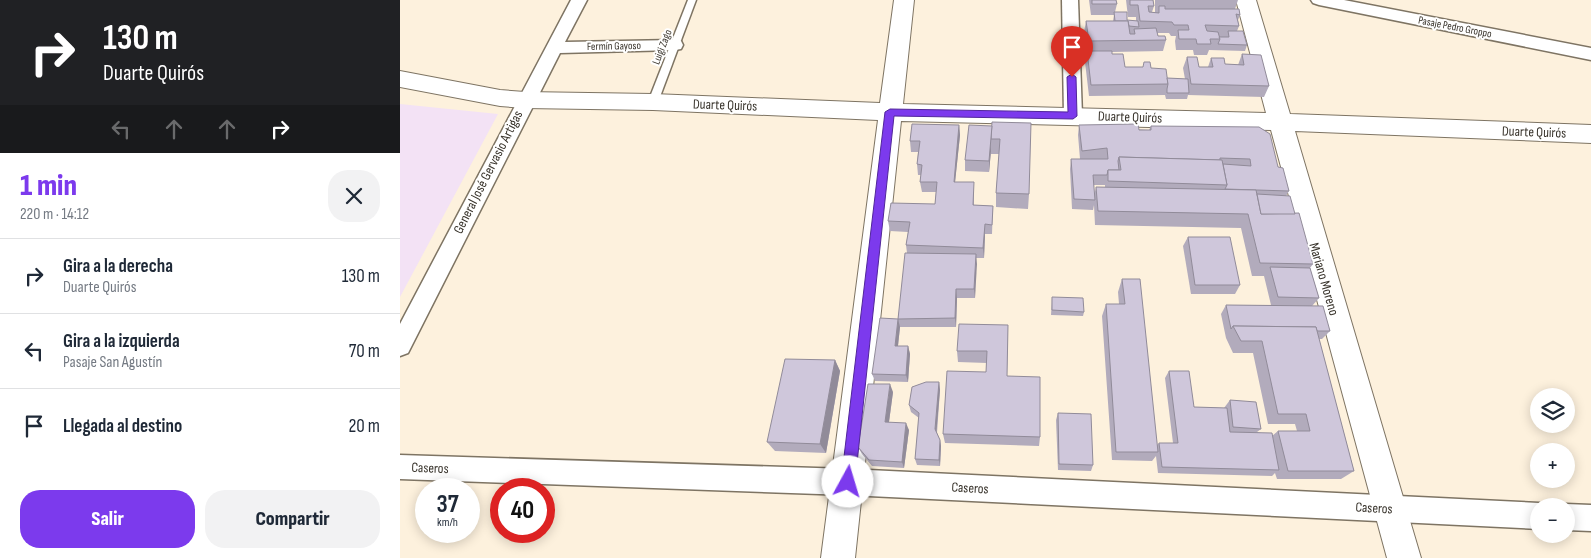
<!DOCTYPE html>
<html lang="es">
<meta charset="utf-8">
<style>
body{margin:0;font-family:"Sofia Sans Condensed",sans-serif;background:#f2f2f3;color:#1f2937;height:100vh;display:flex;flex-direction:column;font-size:19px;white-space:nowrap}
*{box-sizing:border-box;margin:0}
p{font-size:16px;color:#747a83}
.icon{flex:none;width:28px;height:28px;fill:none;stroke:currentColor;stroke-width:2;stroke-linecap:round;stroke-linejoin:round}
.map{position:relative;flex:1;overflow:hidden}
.side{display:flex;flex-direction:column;background:#fff;width:400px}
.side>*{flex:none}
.banner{background:#202124;color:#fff;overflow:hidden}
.buttons{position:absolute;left:1130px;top:388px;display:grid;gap:10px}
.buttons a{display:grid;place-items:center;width:45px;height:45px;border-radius:50%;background:#fff;box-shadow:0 2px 12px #0003;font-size:25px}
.speed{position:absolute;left:15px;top:478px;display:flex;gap:10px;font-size:25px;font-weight:700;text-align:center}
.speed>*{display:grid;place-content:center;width:65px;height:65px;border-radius:50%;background:#fff;box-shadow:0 2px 12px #0003;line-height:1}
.speed small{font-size:12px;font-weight:400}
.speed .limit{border:8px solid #d22;background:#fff;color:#111}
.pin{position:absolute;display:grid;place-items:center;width:42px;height:42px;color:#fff;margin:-51px -21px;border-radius:50% 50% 50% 0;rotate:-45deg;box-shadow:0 0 5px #0007}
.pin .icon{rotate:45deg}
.me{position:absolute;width:55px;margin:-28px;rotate:6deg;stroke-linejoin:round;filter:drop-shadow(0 0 4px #0008)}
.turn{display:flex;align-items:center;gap:18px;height:105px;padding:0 20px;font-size:22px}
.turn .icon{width:65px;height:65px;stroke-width:2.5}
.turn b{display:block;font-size:35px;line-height:42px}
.lanes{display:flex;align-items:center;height:48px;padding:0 20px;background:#0003;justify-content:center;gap:25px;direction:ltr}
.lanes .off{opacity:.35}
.round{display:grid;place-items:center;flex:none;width:52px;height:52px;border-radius:20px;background:#f2f2f3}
.headline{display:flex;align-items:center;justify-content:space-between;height:85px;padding:0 20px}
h1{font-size:30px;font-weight:800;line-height:38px;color:#7c3aed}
.action{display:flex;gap:10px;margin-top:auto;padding:10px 20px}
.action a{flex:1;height:58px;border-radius:20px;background:#7c3aed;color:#fff;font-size:20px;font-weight:800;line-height:58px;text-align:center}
.action a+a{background:#f2f2f3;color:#1f2937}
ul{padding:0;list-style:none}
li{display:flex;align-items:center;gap:15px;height:75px;padding:0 20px;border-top:1px solid #e0e1e3}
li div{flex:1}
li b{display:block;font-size:19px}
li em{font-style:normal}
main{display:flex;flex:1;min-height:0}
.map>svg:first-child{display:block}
.education{fill:#f3e2f5}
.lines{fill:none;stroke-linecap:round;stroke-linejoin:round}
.lane-casing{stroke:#7e7463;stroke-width:3}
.street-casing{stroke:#7e7463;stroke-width:3}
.secondary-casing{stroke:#7e7463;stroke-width:2}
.lane{fill:#fff;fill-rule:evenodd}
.street{fill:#fff;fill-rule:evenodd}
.secondary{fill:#fff;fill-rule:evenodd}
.wall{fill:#b2abbc;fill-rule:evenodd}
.shaded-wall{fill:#918b99}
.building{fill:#cfc7db;stroke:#918b99}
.route{fill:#7c3aed;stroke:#51269a}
.labels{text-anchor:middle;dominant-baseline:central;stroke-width:4;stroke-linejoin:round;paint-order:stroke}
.far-street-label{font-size:11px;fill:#38332b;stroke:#fff}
.street-label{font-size:14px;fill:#38332b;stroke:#fff}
</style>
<main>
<section class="side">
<div class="banner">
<div class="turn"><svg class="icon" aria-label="right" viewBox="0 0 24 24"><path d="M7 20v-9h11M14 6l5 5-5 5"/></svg><div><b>130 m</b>Duarte Quirós</div></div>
<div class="lanes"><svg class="icon off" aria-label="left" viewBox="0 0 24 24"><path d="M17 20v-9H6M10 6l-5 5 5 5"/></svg><svg class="icon off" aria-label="ahead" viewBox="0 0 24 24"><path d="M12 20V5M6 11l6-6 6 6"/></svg><svg class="icon off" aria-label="ahead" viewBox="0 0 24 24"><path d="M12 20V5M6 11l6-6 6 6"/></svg><svg class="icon" aria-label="right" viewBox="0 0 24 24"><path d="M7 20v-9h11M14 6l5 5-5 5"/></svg></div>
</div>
<div class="headline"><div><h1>1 min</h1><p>220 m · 14:12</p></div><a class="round"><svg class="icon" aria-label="close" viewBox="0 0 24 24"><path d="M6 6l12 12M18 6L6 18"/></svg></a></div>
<ul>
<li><svg class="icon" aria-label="right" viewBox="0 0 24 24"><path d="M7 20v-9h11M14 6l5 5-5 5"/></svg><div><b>Gira a la derecha</b><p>Duarte Quirós</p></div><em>130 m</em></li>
<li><svg class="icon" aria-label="left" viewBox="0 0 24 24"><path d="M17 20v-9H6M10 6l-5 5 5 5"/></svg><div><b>Gira a la izquierda</b><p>Pasaje San Agustín</p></div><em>70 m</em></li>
<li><svg class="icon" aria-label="arrive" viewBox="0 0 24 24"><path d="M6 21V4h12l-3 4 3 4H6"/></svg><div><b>Llegada al destino</b></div><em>20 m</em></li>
</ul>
<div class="action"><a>Salir</a><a>Compartir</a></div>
</section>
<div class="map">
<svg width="1191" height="558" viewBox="0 0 1191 558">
<rect width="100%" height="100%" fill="#fdf1dd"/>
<path class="education" d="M0,104L98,114L0,297Z"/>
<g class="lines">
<g class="lane-casing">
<path id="lane" d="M288,0H296L258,102L256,104H250L248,102Z"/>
</g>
<g class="street-casing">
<g id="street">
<path d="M171,0H187L165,42L275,40L281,41L283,45L281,49L275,50L160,53L8,353L0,356V324Z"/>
<path d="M662,0H678L682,116L679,121L673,122L667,121L664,116Z"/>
<path d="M911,0H944L1191,48V60L919,5L913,3Z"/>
<path d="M0,455L448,469L1139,503L1147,506H1139V529L448,495L0,479Z"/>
<path d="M1166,504L1191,505V531L1166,530V506H1161Z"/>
</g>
</g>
<g class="secondary-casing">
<path id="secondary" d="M494,0H514L503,104L866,113L836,0H856L890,114L1191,125V143L895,131L1021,558H987L871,130L501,121L455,558H421L478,120L253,110L125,108L100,106L0,87V71L100,90L125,92L253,94L480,103Z"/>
</g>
<use href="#lane" class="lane"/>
<use href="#street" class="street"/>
<use href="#secondary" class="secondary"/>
</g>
<g class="wall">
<path d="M689,0H716L717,4L715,12L727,20L736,21V17H728L726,0H753L754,6L752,12L755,13V0H838L835,9L840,15L838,20L839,26L837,31L847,45L845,51L809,50L807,55H794L793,50H776L775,41L776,36H771L769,33H757L758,36L766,40L763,51L712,52V54L725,67L751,68L767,78L785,79L783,68L787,57L799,67H808L811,58L825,64L838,65L842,54L869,86L864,97L788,95L787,99H766L765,95L689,96L685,62L687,52L684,32L686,21H713L714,15H691Z"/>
<path d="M592,122L629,194L628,209L596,207V193L599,154H591V151L589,172L565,171V160L592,126Z"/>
<path d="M559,125L560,135L555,182L574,192V205L593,206L592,234H585L584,258H576L575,298H557L556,327H500L498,346H508L510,354L508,382L475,381L472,374L498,319L507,253L506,245L508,232L490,231L488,221L535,204L536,192H522L520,182L521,175H518L517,164L518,152H511L510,141Z"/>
<path d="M679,125L749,130L751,126L878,167L889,191L886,196L895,214L913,264L910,268L919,298L912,306L930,331L922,339H919L954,471L941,479H877L875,473L872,476L758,473L756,456L752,461L712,460L702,316L706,304H719L718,292L722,279L757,445L759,443H773L765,378L769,371L794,407L824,408L830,400L861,429L857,432L872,436L878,431H897L895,424H868L853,353H833L826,338L821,314L826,305H871L864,276H852L841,228L695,225L694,205L693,210L672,209L670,169L671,159H680L678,135ZM694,185H705V187H696L694,196Z"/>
<path d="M788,237L840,285L835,294H791L783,246Z"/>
<path d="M652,297L684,312L683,316L651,315Z"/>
<path d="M608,325L607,376L640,437L639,446L545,443L543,434L586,372L587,363L558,362L557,351Z"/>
<path d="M435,360L440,371L426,453L375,451L367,442Z"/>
<path d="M539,382L540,390L537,433L540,440L541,446L540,466L517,465L515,459L519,418L511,412L509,405Z"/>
<path d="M493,392L489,422L509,430L504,468L472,466L462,454L458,447Z"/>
<path d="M658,413L693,465L691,471L658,470L656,420Z"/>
</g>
<g class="shaded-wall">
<path d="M559,125L560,135L554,192V182Z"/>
<path d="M591,141V151L589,172V161Z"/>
<path d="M585,224V234L584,258L583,248Z"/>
<path d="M576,254L577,264L575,298L574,289Z"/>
<path d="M556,289L557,298L556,327L555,318Z"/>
<path d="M498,319L500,327L497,354L495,346Z"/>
<path d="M508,346L510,354L508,382L506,375Z"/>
<path d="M435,360L440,371L426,453L420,444Z"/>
<path d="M539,382L540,390L536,436L535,429Z"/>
<path d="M490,384L493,392L488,429L485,422Z"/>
<path d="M506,423L509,430L504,468L502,462Z"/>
<path d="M540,440L541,446L540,466L539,460Z"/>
</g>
<g class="building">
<path d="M692,0H716L717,4H692Z"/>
<path d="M730,0H753L754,6H748L749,12L759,13V6H765V9H839L840,15L836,14L839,26L805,25L807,31L818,32L820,39H810L811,44H797L796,39H779L778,30H789L788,25H774L772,22L740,21L738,5H730Z"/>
<path d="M714,12H727V20L738,21L739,27L729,26L728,21H715Z"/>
<path d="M686,21H728L730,34H735L734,29L756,28L758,36H765L766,40L689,41Z"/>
<path d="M828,31H843L847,45L818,44L820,39L819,37H829Z"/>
<path d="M687,51H712V54H723L725,67H743L744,62H750L751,68L766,69L768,84L691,85Z"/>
<path d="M842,54L861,55L869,86L791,84L787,57H797L799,67H813L811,58H824L825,64L844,65Z"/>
<path d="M767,78L788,79L789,93H767V89L768,84Z"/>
<path d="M592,122L631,123L629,194L596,193L600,139H591Z"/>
<path d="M512,124L559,125L554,182H574L573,205L593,206L592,225L585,224L583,248L506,245L510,222L488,221L491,203L535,204L537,182H520L522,165L517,164L520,141H510Z"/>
<path d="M738,124L739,130H751V126L859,127L870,134L878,167L883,168L889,191L825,189L827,185L823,164L851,166L850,159L820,158V160L719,157L718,161L719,170H708L707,175H693L695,200L674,199L671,159H708L707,148L682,151L679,125Z"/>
<path d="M569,125L592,126L589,161L565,160Z"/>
<path d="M719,157L822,160L827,185L708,181V170H721Z"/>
<path d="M696,187L856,190L861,214L899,213L913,264L860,263L848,214L698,211Z"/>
<path d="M857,194L890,196L895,214H861Z"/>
<path d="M788,237H830L840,285H795Z"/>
<path d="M505,253L576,254L574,289H556L555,318L498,319L495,346H508L506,375L472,374L480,318L498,319Z"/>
<path d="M870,267L910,268L919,298L878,297Z"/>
<path d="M722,279H740L758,452H716L706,304H725Z"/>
<path d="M652,297L683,298L684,312L652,310Z"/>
<path d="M826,305L923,306L930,331H917L916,327L833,326L831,329Z"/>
<path d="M559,324L608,325L607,376L640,377V437L543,434L547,371L586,372L587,351H557Z"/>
<path d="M833,326L916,327L954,471H888L878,431H910L906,414H878L862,341H841Z"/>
<path d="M385,359L435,360L420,444L367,442Z"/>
<path d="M769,371H789L794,407L827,408L830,432L872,433L879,470L762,467L759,443H778Z"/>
<path d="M526,382H539L535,429L540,440L539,460L515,459L519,413L509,405L512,387Z"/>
<path d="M468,384H490L485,422L506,423L502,462L469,460L458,447Z"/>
<path d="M830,400L856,402L861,429L833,427Z"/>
<path d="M658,413L691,414L693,465L659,464Z"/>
</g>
<path class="route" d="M672,74L676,77L677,116L673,119L494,116L455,482L453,486L448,488L443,486L441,482L485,112L490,109L668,112L667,77Z"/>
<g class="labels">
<g class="far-street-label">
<text transform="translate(1055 27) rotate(11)">Pasaje Pedro Groppo</text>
<text transform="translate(214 46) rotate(-1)">Fermín Gayoso</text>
<text transform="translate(262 47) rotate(-69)">Luigi Zago</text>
</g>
<g class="street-label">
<text transform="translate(325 105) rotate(2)">Duarte Quirós</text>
<text transform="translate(730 117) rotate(2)">Duarte Quirós</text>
<text transform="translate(1134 132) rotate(2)">Duarte Quirós</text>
<text transform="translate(88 172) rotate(-63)">General José Gervasio Artigas</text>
<text transform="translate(924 279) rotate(74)">Mariano Moreno</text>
<text transform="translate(30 468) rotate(2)">Caseros</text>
<text transform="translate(570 488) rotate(3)">Caseros</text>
<text transform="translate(974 508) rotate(3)">Caseros</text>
</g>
</g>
</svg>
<div class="buttons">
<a><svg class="icon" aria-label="layers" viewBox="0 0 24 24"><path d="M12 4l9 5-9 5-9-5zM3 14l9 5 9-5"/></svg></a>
<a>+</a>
<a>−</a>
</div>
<div class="speed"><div>37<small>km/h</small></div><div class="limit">40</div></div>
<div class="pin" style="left:672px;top:77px;background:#d93025"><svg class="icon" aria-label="arrive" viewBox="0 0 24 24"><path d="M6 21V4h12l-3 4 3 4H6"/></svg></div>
<svg class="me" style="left:448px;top:482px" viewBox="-20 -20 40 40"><circle r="19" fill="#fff"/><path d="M0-13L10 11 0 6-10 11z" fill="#7c3aed"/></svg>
</div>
</main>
